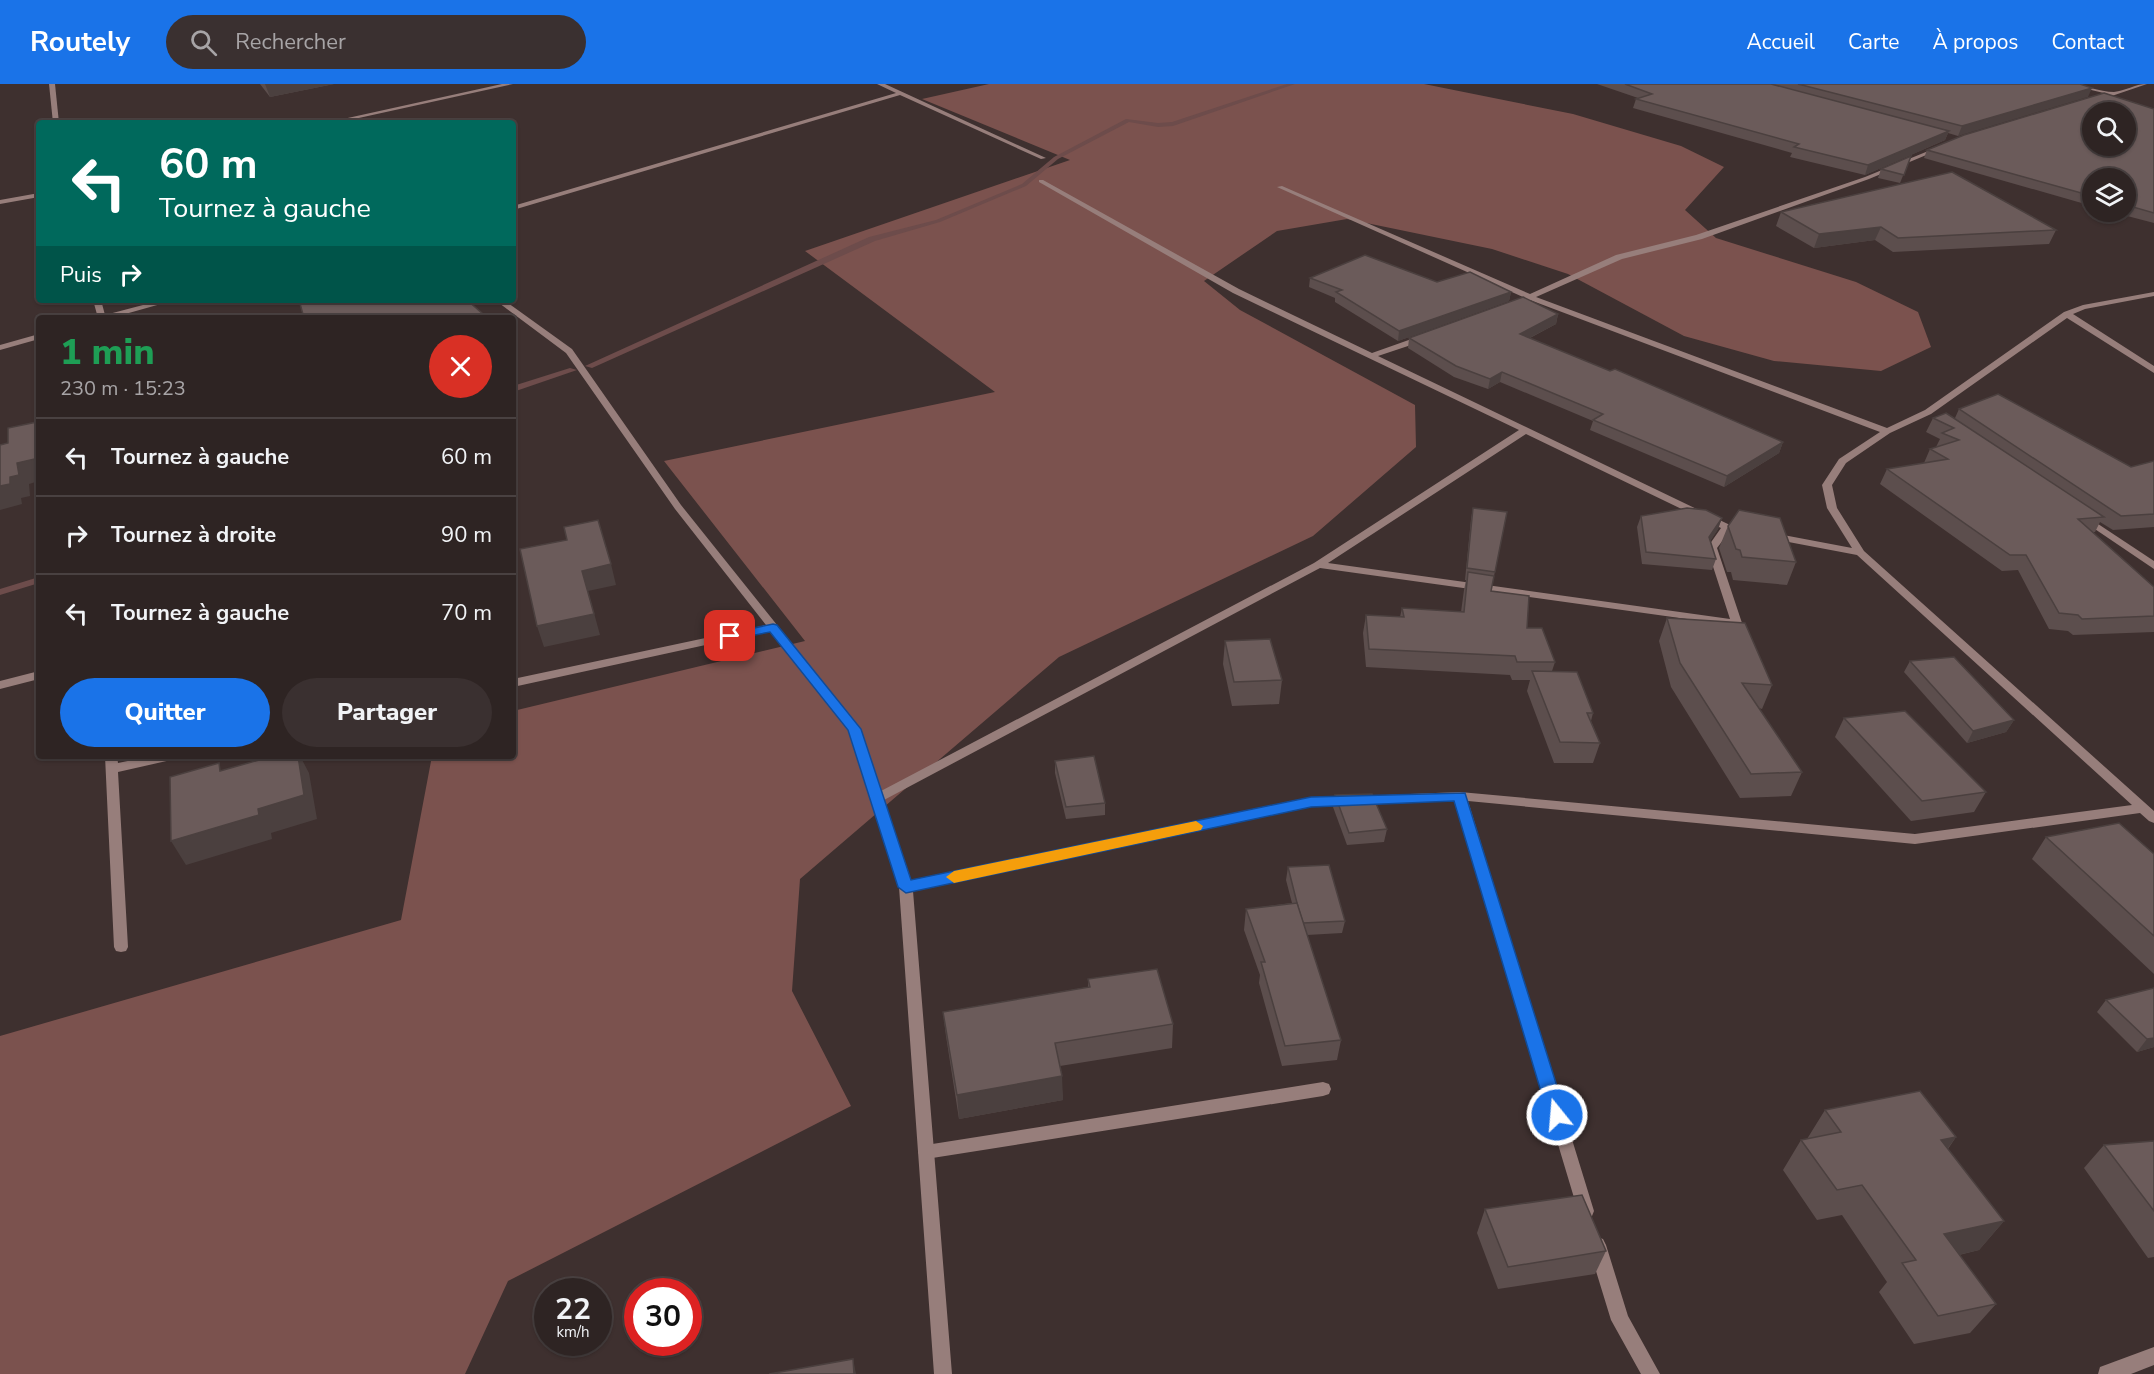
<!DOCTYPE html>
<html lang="fr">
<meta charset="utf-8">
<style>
body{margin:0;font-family:"Nunito Sans",sans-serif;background:#3a3030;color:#f1f3f6;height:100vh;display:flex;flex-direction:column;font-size:22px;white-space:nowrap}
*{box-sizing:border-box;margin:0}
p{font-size:20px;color:#a7a4a6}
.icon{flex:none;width:33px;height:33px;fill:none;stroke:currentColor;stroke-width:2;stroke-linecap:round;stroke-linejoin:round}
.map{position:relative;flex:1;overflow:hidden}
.panel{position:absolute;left:36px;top:231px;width:480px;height:444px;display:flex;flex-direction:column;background:#2e2423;border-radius:6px;box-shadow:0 2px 4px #0004,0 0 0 2px #494141}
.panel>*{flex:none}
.guide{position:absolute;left:36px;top:36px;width:480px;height:183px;border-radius:6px;box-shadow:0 2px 4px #0004,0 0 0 2px #494141;background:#00695c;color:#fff;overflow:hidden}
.controls{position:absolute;left:2082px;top:18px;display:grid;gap:12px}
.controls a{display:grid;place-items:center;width:54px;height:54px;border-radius:50%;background:#2e2423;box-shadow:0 2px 4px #0004,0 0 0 2px #494141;font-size:30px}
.speed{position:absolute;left:534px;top:1194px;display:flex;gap:12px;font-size:30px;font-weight:700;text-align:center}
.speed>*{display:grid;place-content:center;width:78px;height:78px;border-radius:50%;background:#2e2423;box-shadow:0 2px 4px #0004,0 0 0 2px #494141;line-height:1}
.speed small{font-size:15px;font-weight:400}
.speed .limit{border:9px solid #d22;background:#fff;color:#111}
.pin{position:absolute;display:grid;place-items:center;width:51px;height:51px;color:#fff;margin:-26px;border-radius:12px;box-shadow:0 3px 9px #0006}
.me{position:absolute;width:66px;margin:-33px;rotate:343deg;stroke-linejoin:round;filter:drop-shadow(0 0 4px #0008)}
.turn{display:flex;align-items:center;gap:21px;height:126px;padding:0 24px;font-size:27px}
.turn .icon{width:78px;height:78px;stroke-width:2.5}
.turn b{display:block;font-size:42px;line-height:51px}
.then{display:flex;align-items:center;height:57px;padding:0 24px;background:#0003;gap:12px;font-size:22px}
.round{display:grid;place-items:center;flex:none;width:63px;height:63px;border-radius:32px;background:#3a3030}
.head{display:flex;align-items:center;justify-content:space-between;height:102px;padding:0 24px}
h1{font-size:36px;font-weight:800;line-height:45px;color:#1e9e55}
.cta{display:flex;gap:12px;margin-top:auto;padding:12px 24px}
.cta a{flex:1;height:69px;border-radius:36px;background:#1a73e8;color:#fff;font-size:24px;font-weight:800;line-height:69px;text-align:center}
.cta a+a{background:#3a3030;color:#f1f3f6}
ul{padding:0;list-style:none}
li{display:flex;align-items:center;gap:18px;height:78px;padding:0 24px;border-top:2px solid #494141}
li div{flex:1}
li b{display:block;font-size:22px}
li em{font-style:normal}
header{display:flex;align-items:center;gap:36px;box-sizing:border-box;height:84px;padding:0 30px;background:#1a73e8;color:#fff}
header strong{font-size:28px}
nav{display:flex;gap:33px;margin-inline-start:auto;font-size:21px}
.search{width:420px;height:54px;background:#3a3030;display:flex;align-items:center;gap:15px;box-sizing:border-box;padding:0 21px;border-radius:33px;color:#a7a4a6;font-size:22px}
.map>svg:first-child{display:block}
.green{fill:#7b524e}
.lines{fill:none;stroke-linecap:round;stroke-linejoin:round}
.stream{fill:#6d4c4b;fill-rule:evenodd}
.service{fill:#977e7b;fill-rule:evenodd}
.minor{fill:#977e7b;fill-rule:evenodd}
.wall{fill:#5c4e4d}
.shaded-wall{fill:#4b403f}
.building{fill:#6b5b5a;stroke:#4b403f;stroke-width:1.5;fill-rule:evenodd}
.route{fill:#1a73e8;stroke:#114b97;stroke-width:1.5}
.slow{fill:#f59e0b}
</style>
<header>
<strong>Routely</strong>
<div class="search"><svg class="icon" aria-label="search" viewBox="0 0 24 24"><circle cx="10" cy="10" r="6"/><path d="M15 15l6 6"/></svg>Rechercher</div>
<nav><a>Accueil</a><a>Carte</a><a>À propos</a><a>Contact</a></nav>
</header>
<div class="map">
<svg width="2154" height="1290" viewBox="0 0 2154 1290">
<rect width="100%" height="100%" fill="#3e302f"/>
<path class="green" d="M989,0H1424L1573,30L1681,62L1724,83L1685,126L1716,154L1856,198L1918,228L1931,263L1881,287L1774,277L1684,252L1568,190L1492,165L1347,135L1277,147L1204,197L1240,226L1415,321L1416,363L1313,452L1059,573L800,795L792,907L851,1022L508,1197L465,1290H0V952L401,836L432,672H513V627L805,557L664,377L995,308L805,167L1070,76L922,15Z"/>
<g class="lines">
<g class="stream">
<path d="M1287,0H1295L1173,42L1158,43L1129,38L1058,75L1026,102L940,138L875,157L592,284L585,282L869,153L936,136L1022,100L1054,73L1126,35L1158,39L1172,38Z"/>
<path d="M570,284L577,286L513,308V302Z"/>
<path d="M39,493V499L0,511V505Z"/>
</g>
<path class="service" d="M1323,998L1329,1000L1331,1005L1329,1010L1323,1012L926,1075L920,1073L918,1068L920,1063L926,1061Z"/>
<g class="minor">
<path d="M49,0H55L59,39H53Z"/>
<path d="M502,0H513L336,39H325Z"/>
<path d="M877,0H885L1046,74L1041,75L900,11L513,126V122L896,9Z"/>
<path d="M2066,0C2082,0 2100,8 2114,8C2125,7 2135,0 2147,0L2097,17L2095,14L2108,10Z"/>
<path d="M1938,63L1943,64L1869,95L1702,155L1622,175L1536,213L1887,344L1925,326L2064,228L2083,221L2154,208V212L2085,225L2073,230L2154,282V289L2067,234L1931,330L1890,349L1846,379L1832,401L1837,424L1864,467L2154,727V739L2149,737L2140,729L1915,760L1468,717L1594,1127L1592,1132L1586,1135L1580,1132L1578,1127L1455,717L1311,722L913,807L952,1290H934L899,803L848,646L770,547L513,603V595L766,541L675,425L566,269L495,216H504L572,265L681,421L858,642L881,707L1314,479L1519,346L1233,209L1039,98V96H1043L1239,205L1372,269L1420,252H1426V256L1378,272L1730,441L1745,444L1746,446L1741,449L1730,447L1717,464L1742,539L1737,542L1320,484L884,716L911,797L1311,714L1460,708L1915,750L2132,721L1857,471L1773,455L1768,452L1773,449L1852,464L1827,424L1822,401L1839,375L1880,348L1530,216L1515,223H1509V219L1523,213L1277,103L1282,102L1530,210L1616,171L1696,151L1865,93ZM1526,350L1721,444L1707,464L1730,535L1328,479Z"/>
<path d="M39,109V113L0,120V116Z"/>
<path d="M93,216H101L105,231L162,216H175L111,234H98Z"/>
<path d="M39,250V255L0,266V261Z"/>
<path d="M2086,432L2154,477V485L2083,437V433Z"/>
<path d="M39,587V595L0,605V597Z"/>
<path d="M105,672H117L118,679L152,672H177L171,676L118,688L128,863L126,867L121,868L116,867L114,863Z"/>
<path d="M1597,1153L1603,1155L1606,1161L1628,1232L1660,1290H1641L1611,1236L1588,1161L1591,1155Z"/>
<path d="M2154,1263V1281L2131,1290H2098L2100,1283Z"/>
</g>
</g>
<g class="wall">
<path d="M260,0H334L270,13Z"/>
<path d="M1597,0H2080L1958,52L1948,49L1945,56L1865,91L1790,73L1792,69L1633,24L1636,15L1638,14Z"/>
<path d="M2154,25V139L2112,128H2126V94H2092V122L1924,74L1927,66Z"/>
<path d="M1911,72L1900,99L1878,94L1881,85Z"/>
<path d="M1781,128L2056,146L2049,160L1893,168L1875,156L1814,164L1776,142Z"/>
<path d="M1310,194L1437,198L1511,208L1509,217L1398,257L1335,218V214L1309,203Z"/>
<path d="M1558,230L1556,240L1530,254L1783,358L1779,369L1724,403L1590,346L1593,337L1500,298L1488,305L1454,293L1408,264L1409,254Z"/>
<path d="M1959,325L2131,383L2154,377V443L2113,446L2100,438L2095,448H2093L2154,503V548L2073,551L2068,547L2049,545L2018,486L2002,487L1880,400L1887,385L1924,379L1930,365L1936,363L1940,355L1926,348L1933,334H1955Z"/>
<path d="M1473,424L1507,428L1491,507L1527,544L1555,578L1552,587L1593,629L1591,637L1600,659L1593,679H1554L1527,607L1530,596H1512L1510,591L1366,583L1363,549L1366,531L1400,533L1402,524L1461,528L1464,506L1466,496H1465L1471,435Z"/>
<path d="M1641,432L1722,434L1718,445L1710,457L1716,475L1712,486L1642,480L1637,443Z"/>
<path d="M1728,442L1796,478L1787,501L1733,496L1731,488H1727L1719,464Z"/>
<path d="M1667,534L1772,601L1762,625L1759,624L1802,688L1791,712L1740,714L1671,603L1659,557Z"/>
<path d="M1225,557L1282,596L1279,620L1232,622L1223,580Z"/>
<path d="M1910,577L2014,636L2006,648L1967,659L1904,588Z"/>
<path d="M1844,634L1986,708L1974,728L1911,737L1835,653Z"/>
<path d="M1055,677L1105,719V731L1066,735L1055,689Z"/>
<path d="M1335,711L1387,745L1384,758L1347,761L1333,723Z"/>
<path d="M2046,753L2154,770V890L2032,775Z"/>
<path d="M1288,783L1345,837L1342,849L1307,851L1341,956L1337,976L1282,982L1259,899L1260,891L1244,846L1246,825L1292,819L1286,796Z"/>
<path d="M1088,895L1173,940L1172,964L1060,982L1063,1016L959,1035L946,952L943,928L1088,903Z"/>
<path d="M2154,904V963L2137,968L2097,928L2106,916Z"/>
<path d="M1825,1026L1956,1053L1948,1065L2004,1137L1979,1166L1959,1171L1996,1220L1970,1249L1914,1260L1879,1208L1887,1198L1842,1131L1817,1136L1783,1086L1801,1056L1807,1055Z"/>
<path d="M2154,1057V1173L2148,1174L2084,1084L2104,1061Z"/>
<path d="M1485,1125L1606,1167L1595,1190L1498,1205L1477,1149Z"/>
</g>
<g class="shaded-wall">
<path d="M265,0H334L270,13Z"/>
<path d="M2092,4L2088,13L1958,52L1962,42Z"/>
<path d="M1949,47L1945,56L1865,91L1868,81Z"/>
<path d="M1881,143L1875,156L1814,164L1819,150Z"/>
<path d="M1511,208L1509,217L1398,257L1399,247Z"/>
<path d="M1558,230L1556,240L1518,260L1520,250Z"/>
<path d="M1502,288L1500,298L1488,305L1490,295Z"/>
<path d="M1783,358L1779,369L1724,403L1727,392Z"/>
<path d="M39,374V397L29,400L30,412L21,414L22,420L0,426V402L10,393L17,379Z"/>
<path d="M1722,434L1718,445L1705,465L1709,453Z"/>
<path d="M611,480L616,501L588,507L600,551L544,563L537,542L582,487Z"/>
<path d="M2014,636L2006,648L1967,659L1973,647Z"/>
<path d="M298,672H300L309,689L317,735L271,749L272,755L186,781L171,757L258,725Z"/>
<path d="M2154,954V963L2137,968L2147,955Z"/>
<path d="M1062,992L1063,1016L959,1035L957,1011Z"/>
<path d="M1956,1053L1934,1083L1941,1056Z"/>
<path d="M2004,1137L1979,1166L1920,1180L1944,1150Z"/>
<path d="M853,1275L856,1290H854Z"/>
</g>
<g class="building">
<path d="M1625,0H1771L1949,47L1868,81L1794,63L1799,60L1636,15L1652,10Z"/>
<path d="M1798,0H2080L2092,4L1962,42Z"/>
<path d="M2104,9L2154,25V129L2126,121V94H2092V112L1927,66L1964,51ZM2092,28H2126V62H2092Z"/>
<path d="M1911,72L1904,91L1881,85Z"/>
<path d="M1952,88L2056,146L1898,154L1881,143L1819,150L1781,128Z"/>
<path d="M1365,171L1437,198L1470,188L1511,208L1399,247L1336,208L1342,206L1310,194Z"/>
<path d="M1523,213L1558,230L1520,250L1610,287L1615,285L1783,358L1727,392L1593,336L1603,330L1502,288L1490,295L1456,282L1409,254Z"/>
<path d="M299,216H467L484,231L473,234H304Z"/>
<path d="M1998,310L2131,383L2154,377V430L2121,432L1959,325Z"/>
<path d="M1946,329L2104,433L2078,435L2154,503V532L2082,535L2078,531L2059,529L2026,471H2010L1887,385L1948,375L1930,365L1959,356L1942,349L1954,344L1933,334Z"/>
<path d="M37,338L39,349V374L17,379L19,391L10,393V400L0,402V361L8,359V344Z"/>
<path d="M1473,424L1507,428L1495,488L1467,484Z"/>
<path d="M1687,424L1706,426L1722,434L1709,453L1716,475L1646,468L1641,432Z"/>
<path d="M1739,426L1780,434L1796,478L1742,473L1740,466L1736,465L1728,442Z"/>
<path d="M598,436L611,480L582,487L594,530L537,542L520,465L567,456L564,443Z"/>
<path d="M1468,488L1494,492L1491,507L1529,512L1527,544H1542L1555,578H1517L1515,572L1369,565L1366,531L1404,533L1402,524L1464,528Z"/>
<path d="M1667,534L1745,539L1772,601L1742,599L1802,688L1751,690L1680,579Z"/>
<path d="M1270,555L1282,596L1234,598L1225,557Z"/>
<path d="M1954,573L2014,636L1973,647L1910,577Z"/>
<path d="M1532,587L1577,588L1593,629H1587L1600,659L1560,658Z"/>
<path d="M1905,627L1986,708L1922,717L1844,634Z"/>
<path d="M273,672H298L304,711L258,725L259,731L171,757L170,693L219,679L220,687Z"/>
<path d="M1094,672L1105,719L1066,723L1055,677Z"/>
<path d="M1372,710L1387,745L1349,749L1335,711Z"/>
<path d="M2119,739L2154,770V852L2046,753Z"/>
<path d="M1329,781L1345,837L1303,839L1298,823L1288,783Z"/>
<path d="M1297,819L1341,956L1285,962L1261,878H1265L1246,825Z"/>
<path d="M1157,885L1173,940L1055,959L1062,992L957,1011L943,928L1090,903L1088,895Z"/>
<path d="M2154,904V954L2147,955L2106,916Z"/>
<path d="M1920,1007L1956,1053L1941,1056L2004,1137L1944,1150L1996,1220L1938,1232L1902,1179L1916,1176L1862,1101L1837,1106L1801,1056L1841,1048L1825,1026Z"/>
<path d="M2154,1057V1127L2104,1061Z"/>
<path d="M1582,1111L1606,1167L1508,1183L1485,1125Z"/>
<path d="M853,1275L854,1290H769Z"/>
</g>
<path class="route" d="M773,540L777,541L861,645L911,796L1311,713L1465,709L1566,1031L1563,1036L1557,1039L1550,1036L1548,1031L1454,717L1311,723L906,809L898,803L848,646L770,548L730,556L723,552L725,550Z"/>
<path class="slow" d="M1196,737L1203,742L1201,746L954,799L946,793L954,787Z"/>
</svg>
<div class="controls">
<a><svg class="icon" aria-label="search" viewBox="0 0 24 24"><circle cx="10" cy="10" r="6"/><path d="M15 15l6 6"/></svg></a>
<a><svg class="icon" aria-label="layers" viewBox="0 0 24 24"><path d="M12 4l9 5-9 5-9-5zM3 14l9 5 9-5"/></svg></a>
</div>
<div class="speed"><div>22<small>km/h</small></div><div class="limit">30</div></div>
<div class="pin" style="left:730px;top:552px;background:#d93025"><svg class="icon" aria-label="arrive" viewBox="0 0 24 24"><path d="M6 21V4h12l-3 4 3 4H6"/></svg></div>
<svg class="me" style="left:1557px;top:1031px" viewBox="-20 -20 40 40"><circle r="17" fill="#1a73e8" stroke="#fff" stroke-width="3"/><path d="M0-11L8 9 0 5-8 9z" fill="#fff"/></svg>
<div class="guide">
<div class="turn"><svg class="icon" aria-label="left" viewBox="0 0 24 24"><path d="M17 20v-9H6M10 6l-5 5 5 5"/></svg><div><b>60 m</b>Tournez à gauche</div></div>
<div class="then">Puis<svg class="icon" aria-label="right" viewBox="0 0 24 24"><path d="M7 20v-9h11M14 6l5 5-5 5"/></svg></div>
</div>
<section class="panel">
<div class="head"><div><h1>1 min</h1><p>230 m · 15:23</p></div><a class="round" style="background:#d93025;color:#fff"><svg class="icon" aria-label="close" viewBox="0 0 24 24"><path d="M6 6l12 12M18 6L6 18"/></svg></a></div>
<ul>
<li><svg class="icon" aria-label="left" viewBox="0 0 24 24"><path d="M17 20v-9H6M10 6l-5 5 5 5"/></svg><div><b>Tournez à gauche</b></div><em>60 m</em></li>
<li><svg class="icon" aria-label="right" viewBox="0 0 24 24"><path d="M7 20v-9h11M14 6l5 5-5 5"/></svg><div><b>Tournez à droite</b></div><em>90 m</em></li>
<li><svg class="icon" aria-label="left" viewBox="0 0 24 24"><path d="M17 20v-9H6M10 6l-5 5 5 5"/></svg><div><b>Tournez à gauche</b></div><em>70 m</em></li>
</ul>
<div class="cta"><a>Quitter</a><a>Partager</a></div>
</section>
</div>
